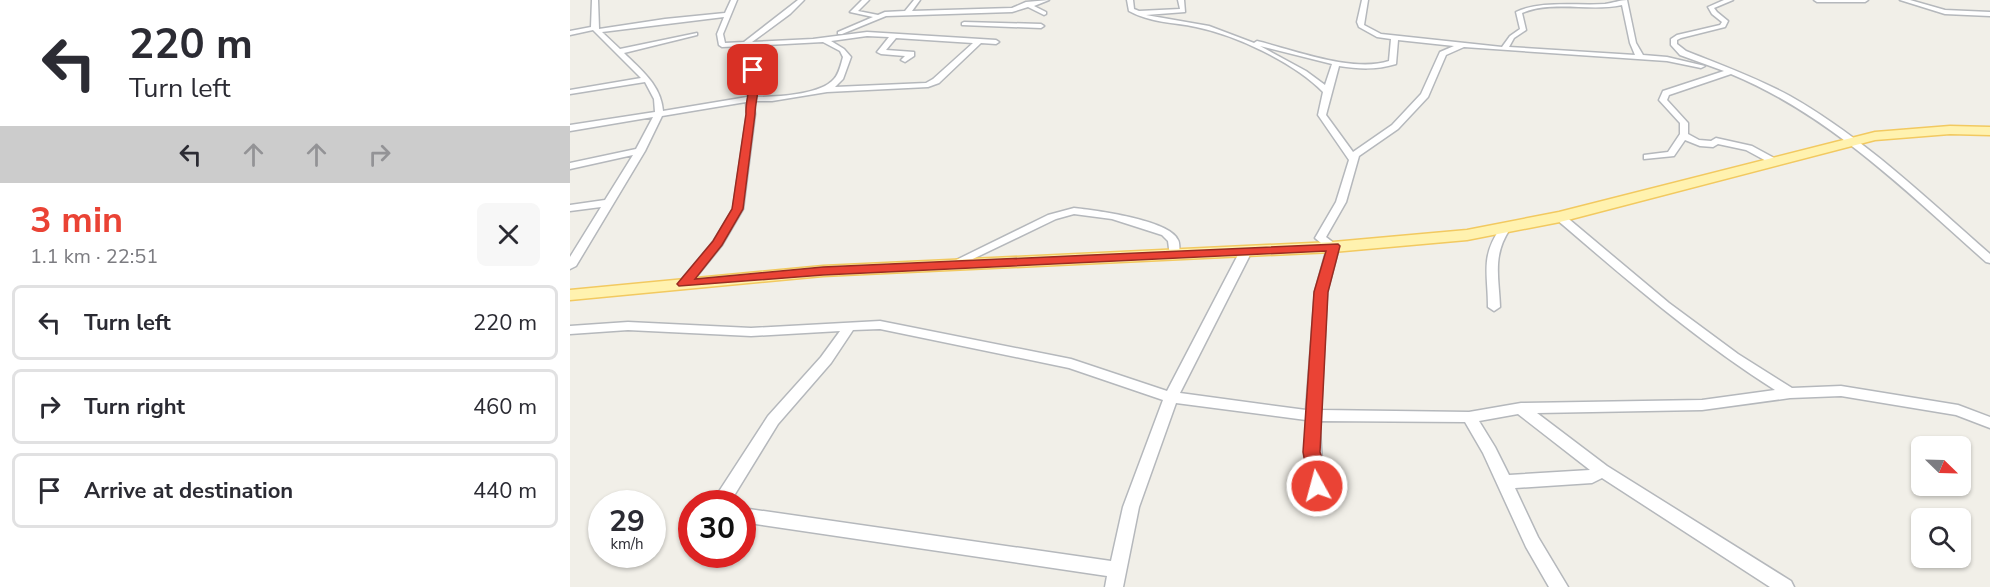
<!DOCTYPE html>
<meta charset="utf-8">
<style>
body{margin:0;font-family:"Nunito Sans",sans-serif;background:#f7f7f7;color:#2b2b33;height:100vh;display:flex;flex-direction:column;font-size:22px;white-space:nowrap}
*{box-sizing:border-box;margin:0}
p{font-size:20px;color:#7c7c81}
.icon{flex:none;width:33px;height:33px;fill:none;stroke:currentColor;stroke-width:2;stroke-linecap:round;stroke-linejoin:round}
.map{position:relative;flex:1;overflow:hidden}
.details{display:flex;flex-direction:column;background:#fff;width:570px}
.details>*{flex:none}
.guide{background:#fff;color:#2b2b33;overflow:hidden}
.needle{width:39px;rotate:113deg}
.fabs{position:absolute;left:1341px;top:436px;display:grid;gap:12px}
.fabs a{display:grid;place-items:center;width:60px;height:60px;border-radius:9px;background:#fff;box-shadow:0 2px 4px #0004;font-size:30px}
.speed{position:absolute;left:18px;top:490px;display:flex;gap:12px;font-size:30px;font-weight:700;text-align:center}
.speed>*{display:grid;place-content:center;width:78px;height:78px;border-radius:50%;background:#fff;box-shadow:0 2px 4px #0004;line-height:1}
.speed small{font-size:15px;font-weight:400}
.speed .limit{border:9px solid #d22;background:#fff;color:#111}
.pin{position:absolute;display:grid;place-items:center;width:51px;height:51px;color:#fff;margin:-26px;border-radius:12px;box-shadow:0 3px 9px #0006}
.me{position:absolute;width:66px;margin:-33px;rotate:353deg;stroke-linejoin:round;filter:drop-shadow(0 0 4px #0008)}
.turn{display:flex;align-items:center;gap:21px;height:126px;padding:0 30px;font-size:27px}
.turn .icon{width:78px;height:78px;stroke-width:2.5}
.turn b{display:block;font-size:42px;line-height:51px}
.lanes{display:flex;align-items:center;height:57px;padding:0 30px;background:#0003;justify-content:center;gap:30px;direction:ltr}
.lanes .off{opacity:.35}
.round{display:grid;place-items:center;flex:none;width:63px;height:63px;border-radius:9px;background:#f7f7f7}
.headline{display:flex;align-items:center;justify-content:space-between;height:102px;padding:0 30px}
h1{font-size:36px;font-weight:700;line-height:45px;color:#ea4335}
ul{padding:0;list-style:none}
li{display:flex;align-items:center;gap:18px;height:75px;margin:0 12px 9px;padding:0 18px;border:3px solid #e1e1e2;border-radius:9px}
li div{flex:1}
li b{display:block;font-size:22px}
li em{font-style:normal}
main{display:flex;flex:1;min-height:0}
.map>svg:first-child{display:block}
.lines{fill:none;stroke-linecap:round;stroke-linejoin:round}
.street-casing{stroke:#b5b8bc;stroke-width:3}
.primary-casing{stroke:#f2c960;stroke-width:3}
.street{fill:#fff;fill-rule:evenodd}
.primary{fill:#fff2af;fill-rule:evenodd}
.route{fill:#ea4335;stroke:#982c22;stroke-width:1.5}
</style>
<main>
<section class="details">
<div class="guide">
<div class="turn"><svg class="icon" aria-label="left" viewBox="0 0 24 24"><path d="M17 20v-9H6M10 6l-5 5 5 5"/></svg><div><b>220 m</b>Turn left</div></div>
<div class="lanes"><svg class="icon" aria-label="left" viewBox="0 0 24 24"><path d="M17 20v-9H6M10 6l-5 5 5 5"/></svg><svg class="icon off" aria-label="ahead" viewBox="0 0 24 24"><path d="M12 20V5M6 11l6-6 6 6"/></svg><svg class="icon off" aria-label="ahead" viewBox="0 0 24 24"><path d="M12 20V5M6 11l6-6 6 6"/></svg><svg class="icon off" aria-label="right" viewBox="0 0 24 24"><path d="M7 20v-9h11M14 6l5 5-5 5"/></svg></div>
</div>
<div class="headline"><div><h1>3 min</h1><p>1.1 km · 22:51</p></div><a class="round"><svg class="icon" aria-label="close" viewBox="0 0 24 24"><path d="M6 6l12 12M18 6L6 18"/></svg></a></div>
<ul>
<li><svg class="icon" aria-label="left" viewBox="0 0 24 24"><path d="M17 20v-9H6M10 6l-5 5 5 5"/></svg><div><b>Turn left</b></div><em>220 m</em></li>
<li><svg class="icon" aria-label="right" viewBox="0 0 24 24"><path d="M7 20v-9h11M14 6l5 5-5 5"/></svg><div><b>Turn right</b></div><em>460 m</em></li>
<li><svg class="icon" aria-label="arrive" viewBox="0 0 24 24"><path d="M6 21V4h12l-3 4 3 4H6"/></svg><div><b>Arrive at destination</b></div><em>440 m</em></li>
</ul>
</section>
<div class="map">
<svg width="1420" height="587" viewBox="0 0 1420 587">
<rect width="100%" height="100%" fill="#f1efe8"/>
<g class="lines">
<g class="street-casing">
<g id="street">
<path d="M22,0H28L29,29L95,19L155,13L161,0H167L153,34L155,43L174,42L228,0H234L220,14L182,42L243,39L297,32L426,40L429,42L426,44L411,43L369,83L358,87L257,92L202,101H184L185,114L173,209L152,245L118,287L114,288L108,284L143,242L163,209L177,114L176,102L92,116L75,151L6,266L0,269V257L31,207L0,211V205L35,200L63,155L0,169V163L66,149L83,117L0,131V125L85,112L84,99L75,82L0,94V90L71,78L23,30L0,35V31L21,27ZM154,17L147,34L149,45L152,47L173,46L182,80L177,97L93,111C91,85 71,70 54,53L127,35V33L50,49L32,32ZM297,36L319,37L307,52L311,54L335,56L331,60L335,62L344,56V52L316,50L326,38L403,43L363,79L356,83L265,87L273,79L281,57L274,49L261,41ZM253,42L270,51L273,57C271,64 269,74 264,79C251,95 205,97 185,97L190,80L180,46Z"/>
<path d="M292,0H299L288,11L308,15L315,12L335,11L344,0H350L342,11L442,8L456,2L479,0L464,6L476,12V14L474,15L458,7L442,12L316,16L272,34H268V32L303,17L280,12Z"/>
<path d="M557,0H563L564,9L569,11L610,9L608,0H614L615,12L576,15L639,26L684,43L687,41C724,50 783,73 819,61L821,39L807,37L789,27L787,22L792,0H798L794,25L811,34L932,47L940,36L950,29L946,12C970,0 1007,6 1035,4C1043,3 1050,0 1057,0L1066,43L1073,55L1097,57L1135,66L1131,68L1097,61L894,47L876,55L858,97L828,129L789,156L776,202L756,237L769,247L757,292L751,410L899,412L951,403L1132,400L1205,390C1126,340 1057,280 986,219L985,217L986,215H994L1099,303L1168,354L1222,388L1271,386L1388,405L1420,417V428L1386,415L1271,396L1220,398L1132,410L967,413L1037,466L1221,581L1224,587H1200L1032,478L1022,483L945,488L968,537L998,587H979L956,547L913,453L895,422L750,421C750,449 754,476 755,504L753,509L747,511L741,509L739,504C738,476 735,449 736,420L606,403L569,507L553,587H535L537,576L172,522V508L541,561L553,507L593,400L499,368L310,329L283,330L261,363L208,424L162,499L164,504H148L146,498L148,493L198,416L251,357L270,331L181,336L58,330L0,334V326L58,322L181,328L310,321L501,359L597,391L670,251L676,248L682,251L610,393L736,410L745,292L757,248L745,238L766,202L779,160L748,115L753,92C725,63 666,35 626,27C603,22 581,23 559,11ZM1052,5L1060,43L1065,55L939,47L944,38L956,30L952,13C983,0 1020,12 1052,5ZM828,40L884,46L870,52L851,94L822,125L783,152L756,115L769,66C789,69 806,70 826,64ZM690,46L762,64L755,85L736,71ZM948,414L1020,470L939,475L925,447L909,421Z"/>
<path d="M1154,0H1163L1144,8L1147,12L1158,21L1155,27L1111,38L1107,40V44L1116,51C1151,65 1187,78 1220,96C1294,138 1356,198 1420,254V263L1416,262C1337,192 1260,115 1161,74L1099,95L1097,100L1118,123V134L1129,140L1141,141L1146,138L1182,146L1206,159V163H1200L1176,150L1148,144L1143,147L1130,146L1115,140L1104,156L1074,159V155L1098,152L1110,134V123L1089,100L1093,91L1154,71L1110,55L1101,45V39L1107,35L1150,25L1152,22L1142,14L1138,7Z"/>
<path d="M1244,0H1298L1295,2H1247Z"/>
<path d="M1330,0H1340L1375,10L1420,12V16L1375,14Z"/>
<path d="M394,22L471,24L474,26L471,28L392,25V23Z"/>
<path d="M504,208C524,210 600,220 608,240C610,243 609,250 610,254L604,257L600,256L598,241L592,235L542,219L504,214L486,219L384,268L380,269L374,266L478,215Z"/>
<path d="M935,226L940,229C922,256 929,277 930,307L924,311L918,307C918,273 910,257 931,227Z"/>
</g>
</g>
<g class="primary-casing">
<path id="primary" d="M1380,126L1420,127V135L1380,134L1305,140L990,222L897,240L763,252L253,276L0,300V290L253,266L763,242L897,230L989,212L1305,132Z"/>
</g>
<use href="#street" class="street"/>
<use href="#primary" class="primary"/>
</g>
<path class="route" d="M183,68C195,75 185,98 185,114L173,209L152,245L125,279L253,267L768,244L770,246L758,292L750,452C754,464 759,479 753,491L747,493L740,491L733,452L744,292L756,251L253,275L109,286L107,284L143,241L162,209L176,114C175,98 183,84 178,70Z"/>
</svg>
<div class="fabs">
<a><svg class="needle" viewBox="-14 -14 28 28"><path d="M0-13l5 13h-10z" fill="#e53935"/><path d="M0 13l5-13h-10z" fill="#7c7c81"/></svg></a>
<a><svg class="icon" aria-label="search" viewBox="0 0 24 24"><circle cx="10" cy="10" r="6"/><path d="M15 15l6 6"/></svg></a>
</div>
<div class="speed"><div>29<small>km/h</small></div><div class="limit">30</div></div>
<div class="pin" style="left:183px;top:70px;background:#d93025"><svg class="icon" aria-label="arrive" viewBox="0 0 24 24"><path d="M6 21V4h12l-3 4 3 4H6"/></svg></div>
<svg class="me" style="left:747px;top:486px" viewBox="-20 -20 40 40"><circle r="17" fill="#ea4335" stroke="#fff" stroke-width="3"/><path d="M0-11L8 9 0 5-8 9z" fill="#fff"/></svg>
</div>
</main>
